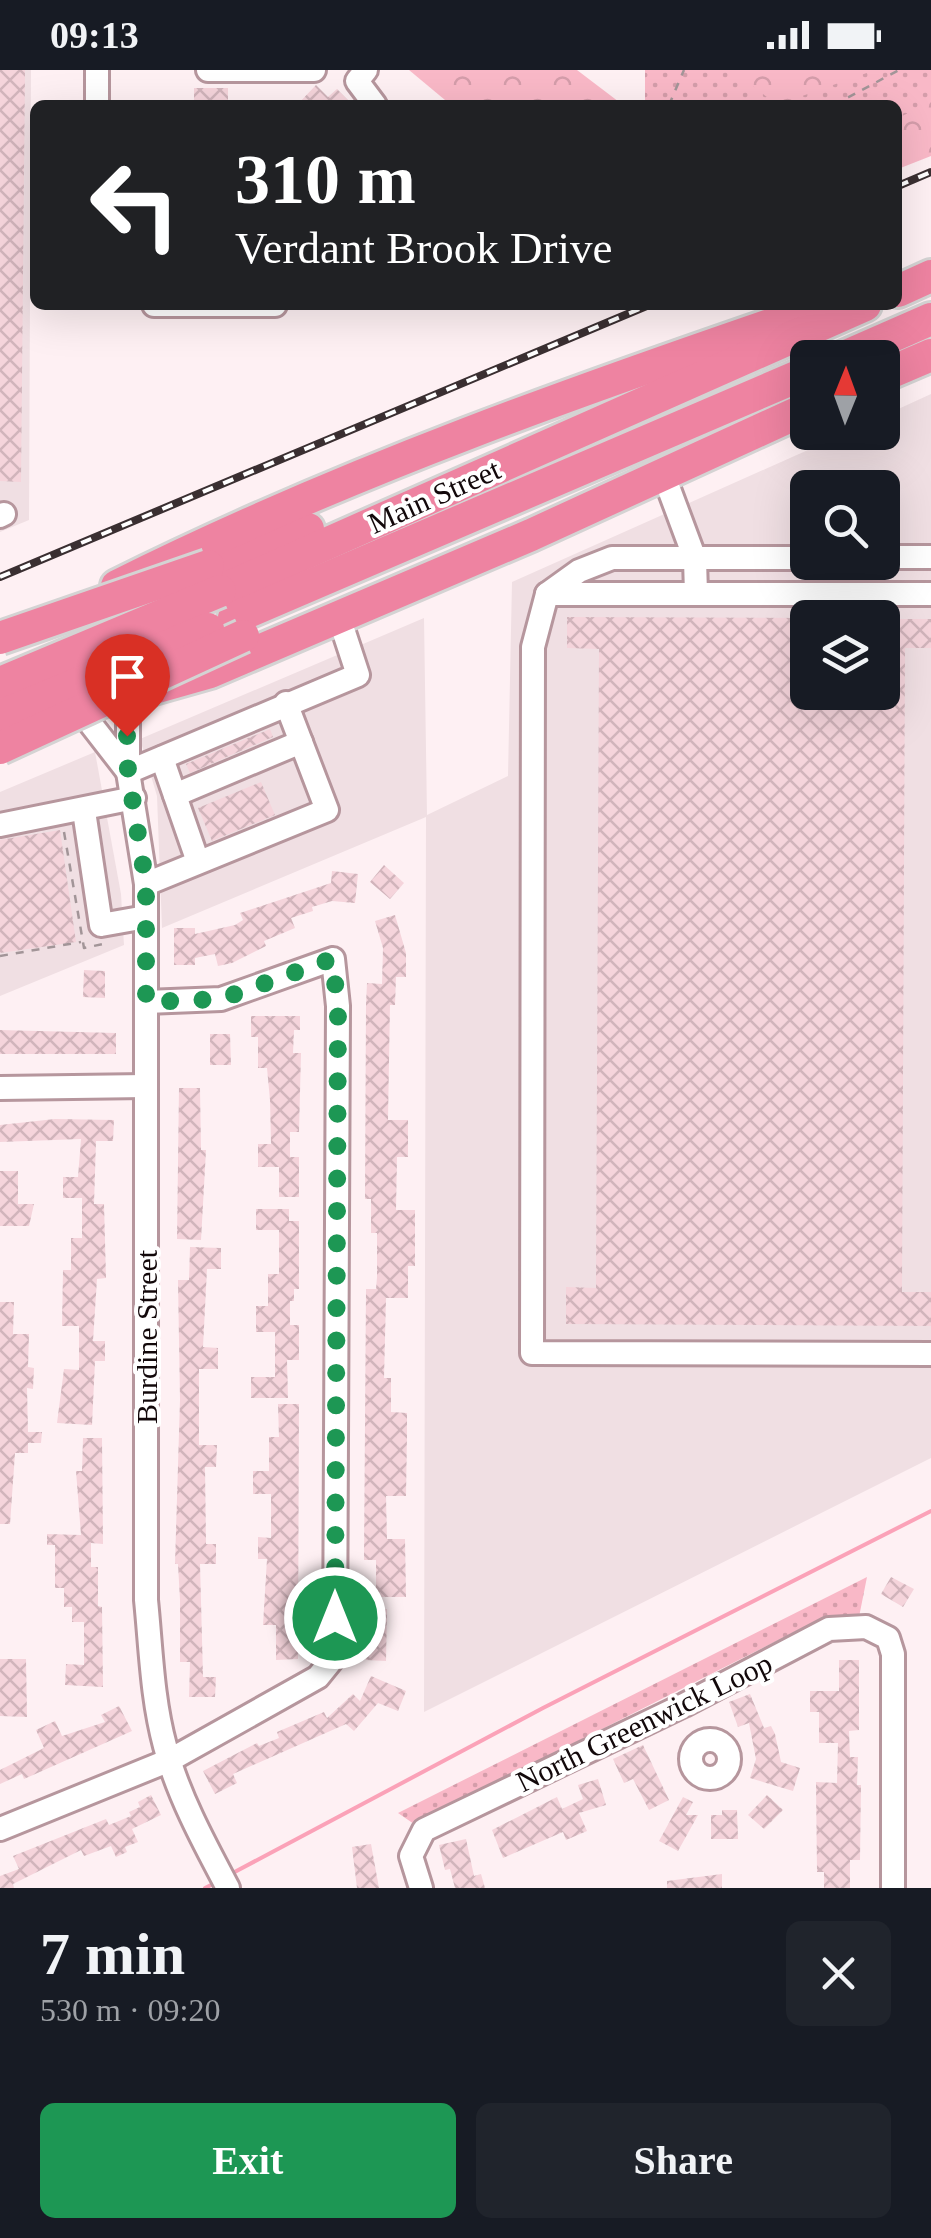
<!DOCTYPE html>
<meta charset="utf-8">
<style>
body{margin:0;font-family:Georgia,serif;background:#20242c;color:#f1f3f6;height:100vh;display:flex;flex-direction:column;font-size:38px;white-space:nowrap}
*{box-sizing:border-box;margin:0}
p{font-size:32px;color:#9ea1a6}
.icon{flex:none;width:55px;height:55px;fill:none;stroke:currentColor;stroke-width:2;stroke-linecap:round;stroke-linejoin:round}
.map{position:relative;height:1818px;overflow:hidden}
.side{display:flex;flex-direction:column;background:#171b24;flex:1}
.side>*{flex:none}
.banner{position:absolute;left:30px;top:30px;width:872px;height:210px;border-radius:15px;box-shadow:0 10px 40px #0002;background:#202124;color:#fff;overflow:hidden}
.needle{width:65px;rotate:1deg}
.controls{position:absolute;left:790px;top:270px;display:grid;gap:20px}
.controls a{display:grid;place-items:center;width:110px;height:110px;border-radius:15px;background:#171b24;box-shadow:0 10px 40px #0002;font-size:50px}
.pin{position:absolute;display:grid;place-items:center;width:85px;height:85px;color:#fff;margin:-102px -42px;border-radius:50% 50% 50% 0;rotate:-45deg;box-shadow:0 0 10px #0007}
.pin .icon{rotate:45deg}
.me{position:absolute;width:110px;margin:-55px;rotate:0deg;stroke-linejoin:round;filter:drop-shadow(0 0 8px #0008)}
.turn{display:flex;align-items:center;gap:35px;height:210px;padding:0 40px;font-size:45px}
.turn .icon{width:130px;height:130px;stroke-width:2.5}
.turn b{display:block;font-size:70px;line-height:85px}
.round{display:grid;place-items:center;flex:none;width:105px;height:105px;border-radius:15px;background:#20242c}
.overview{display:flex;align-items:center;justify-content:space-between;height:170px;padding:0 40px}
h1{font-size:60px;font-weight:700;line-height:75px}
.cta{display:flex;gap:20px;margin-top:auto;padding:20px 40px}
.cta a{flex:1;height:115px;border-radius:15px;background:#1d9754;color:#fff;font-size:40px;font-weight:700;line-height:115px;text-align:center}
.cta a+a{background:#20242c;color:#f1f3f6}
.status{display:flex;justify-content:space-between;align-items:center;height:70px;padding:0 50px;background:#171b24;direction:ltr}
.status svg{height:28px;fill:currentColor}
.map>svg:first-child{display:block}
.built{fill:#f0dfe3;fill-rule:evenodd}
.grass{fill:url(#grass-dots)}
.forest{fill:url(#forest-crowns)}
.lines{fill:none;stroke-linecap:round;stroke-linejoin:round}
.stream{stroke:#fba2b8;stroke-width:4}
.building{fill:url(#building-cross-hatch)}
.minor-casing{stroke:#b6969d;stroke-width:28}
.highway-casing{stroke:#d4d3d3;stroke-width:38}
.path{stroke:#a29598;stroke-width:2.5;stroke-dasharray:8 8;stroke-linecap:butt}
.minor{stroke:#fff;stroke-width:22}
.highway{stroke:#ee83a1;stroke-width:32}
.rail-casing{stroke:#3a2f31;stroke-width:8}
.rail{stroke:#fff;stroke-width:4;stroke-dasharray:11;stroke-linecap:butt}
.highway-bridge-casing{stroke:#d4d3d3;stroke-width:38;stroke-linecap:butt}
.highway-bridge{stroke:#ee83a1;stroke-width:32}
.route{stroke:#1d9754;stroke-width:18;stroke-dasharray:0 32.4}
.labels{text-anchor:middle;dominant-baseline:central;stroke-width:8;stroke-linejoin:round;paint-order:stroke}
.street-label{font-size:30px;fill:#12080a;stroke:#fff}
</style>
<div class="status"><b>09:13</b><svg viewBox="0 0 49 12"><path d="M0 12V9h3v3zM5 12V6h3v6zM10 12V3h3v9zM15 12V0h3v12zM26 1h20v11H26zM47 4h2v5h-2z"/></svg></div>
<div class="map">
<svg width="931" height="1818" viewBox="0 0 931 1818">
<defs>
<pattern id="grass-dots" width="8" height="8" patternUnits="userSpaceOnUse" patternTransform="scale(2.5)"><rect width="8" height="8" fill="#f9b8c7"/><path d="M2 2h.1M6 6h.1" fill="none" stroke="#d49daa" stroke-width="1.8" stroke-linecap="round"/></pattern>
<pattern id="forest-crowns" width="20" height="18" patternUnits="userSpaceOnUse" patternTransform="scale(2.5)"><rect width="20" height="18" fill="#f9b8c7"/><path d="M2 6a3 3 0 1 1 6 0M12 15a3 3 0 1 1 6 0" fill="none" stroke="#d49daa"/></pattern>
<pattern id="building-cross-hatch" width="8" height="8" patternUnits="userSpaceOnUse" patternTransform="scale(2.5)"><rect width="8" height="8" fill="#f5d4db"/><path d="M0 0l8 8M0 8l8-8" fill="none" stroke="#d1b4bb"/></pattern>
</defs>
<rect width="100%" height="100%" fill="#fef0f3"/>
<g class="built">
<path d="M0,0H31L29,450L0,462Z"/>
<path d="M931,324V1388L424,1642L426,747L162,858L157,726L140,669L424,548L427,745L508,706L512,512L846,363L882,362L883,346ZM808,418H882V492H808ZM808,548H882V622H808Z"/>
<path d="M95,682L121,824L124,875L0,926V722Z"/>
</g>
<g class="grass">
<path d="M645,0H931V77L898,91V35H645Z"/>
<path d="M867,1507L859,1547H828L812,1553L414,1754L398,1743Z"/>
</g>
<g class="forest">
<path d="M409,0H577L623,35H451Z"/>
<path d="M732,0H875L777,35Z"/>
<path d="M931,32V86L898,99V48Z"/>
</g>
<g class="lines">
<g class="stream">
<path d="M229,1805L543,1638L931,1441"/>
<path d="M205,1818L217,1812"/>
</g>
</g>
<g class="building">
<path d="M0,0H25L21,412L0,411Z"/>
<path d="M316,15L328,27L337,19L353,35H297Z"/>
<rect x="194" y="18" width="34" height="17"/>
<path d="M567,547L808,548V622H882V549H931V578H905L902,1222H931V1256L566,1254V1217L596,1218L599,579L567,578Z"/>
<path d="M270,659L273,667L190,703L186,694Z"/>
<path d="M261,712L275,745L212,771L198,738Z"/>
<path d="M60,760L76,872L0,883V770Z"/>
<path d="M384,795L404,813L390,829L370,812Z"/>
<path d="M332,801L358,804L355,833L332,831L312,837L313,841L291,848L295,858L264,871L266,876L232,893L218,896L215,884L195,888V895H174V858H195V864L235,855L243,850L240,843L331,813Z"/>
<path d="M395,845L406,883V907H396L395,935H390L388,1050H408V1087H397L396,1140H415V1196H408V1228H386L384,1308H391V1342L407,1343V1364L406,1426H386L387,1469H405L406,1527H376V1490H364L366,1219H376L377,1207V1163H371V1129H365L366,934L367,913L382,914L383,878L375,851Z"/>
<path d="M84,900L105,901V928L83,927Z"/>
<path d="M251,946H300V960H294L293,983H301L299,1062H290V1087H299V1127H279V1097H258V1074H271L270,1030L267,998H258V967H251Z"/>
<path d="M0,960L116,963V984H0Z"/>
<path d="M210,964H230L231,995H210Z"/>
<path d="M179,1018H200L201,1080H206L201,1170L177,1169Z"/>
<path d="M55,1049L114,1050L113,1071H96L94,1134H104L106,1208L97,1209L93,1271H105V1291H95L92,1355L57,1353L64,1299L79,1300V1256H62L63,1200H71V1168H82V1128H63V1107H78L81,1069L0,1072V1055Z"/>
<path d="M0,1101H18V1134H34L29,1156H0Z"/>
<path d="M256,1139H289V1151H299V1219H294V1231H290V1255H299V1290H287L288,1328H251V1307H275V1262H256V1236H268V1204H279V1160H256Z"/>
<path d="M190,1177L221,1178V1199H207L203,1277L218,1278V1299H199V1375H217L216,1397H205L206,1474H216V1494H200L203,1607H216L215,1627H189L190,1592H180V1530L178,1494H175L180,1330L178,1210H189Z"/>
<path d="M0,1232H14L13,1264H29L28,1297L34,1298L33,1319L27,1318L28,1362H42L41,1373H28V1383H15L10,1454H0Z"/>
<path d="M278,1334H299L298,1589L276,1590V1555H263L267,1489H258V1467L271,1468V1424H253V1401H269V1367H279Z"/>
<path d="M83,1368H102L103,1474L91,1473V1497H98V1536L102,1537L103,1617L65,1615L66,1594L84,1595V1552H72V1537H64V1518H55V1475H47V1464L81,1465L76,1401H82Z"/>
<path d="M891,1507L914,1519L903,1537L881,1524Z"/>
<path d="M365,1539H387L386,1591L366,1590Z"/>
<path d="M0,1589H26L27,1647L0,1646Z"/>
<path d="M839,1590H859V1660L849,1661L850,1687H858L857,1715H861L860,1790H850V1818H824V1802H817L816,1712L837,1713L838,1673H819V1642H810V1621H839Z"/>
<path d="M371,1606L406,1621L398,1641L378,1633L354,1661L346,1654L233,1704L237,1713L215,1724L203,1701L257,1673L259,1676L279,1668L277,1662L324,1642L327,1648L353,1624L360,1631Z"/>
<path d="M750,1624L764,1658L771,1656L775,1664L781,1692L800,1698L793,1721L750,1708L756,1689L749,1653L738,1657L729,1632Z"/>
<path d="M119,1636L132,1661L24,1709L22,1704L0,1714V1700L44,1678L36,1660L55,1651L62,1666L105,1652L101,1645Z"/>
<path d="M643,1675L669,1730L649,1740L633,1709L624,1713L613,1689Z"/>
<path d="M598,1709L606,1735L579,1743L587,1761L566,1770L563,1762L503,1788L492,1760L557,1727L562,1739L583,1729L578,1715Z"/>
<path d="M151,1725L161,1745L132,1759L138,1772L125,1777L127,1782L116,1787L111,1776L84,1786L81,1780L13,1814L14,1818H0V1806L19,1799L13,1786L106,1749L109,1755L131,1746L129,1742L140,1737L138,1732Z"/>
<path d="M767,1725L783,1740L764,1759L748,1745Z"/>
<path d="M683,1727L693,1732L686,1745H698L678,1781L659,1771Z"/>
<path d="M722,1740H737L738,1769H711V1745H722Z"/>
<path d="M466,1769L474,1806L481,1804L485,1818H455L450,1799L445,1800L439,1775Z"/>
<path d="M371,1774L379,1818H357L352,1777Z"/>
<path d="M722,1804V1818H667V1811Z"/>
</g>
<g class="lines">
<g class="minor-casing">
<g id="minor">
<path d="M208,0H314"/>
<path d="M366,0L357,11L375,35"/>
<path d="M97,35V0"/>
<path d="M154,235H275"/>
<path d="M663,403L695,489L696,524"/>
<path d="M0,446L4,444"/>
<path d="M882,487H931"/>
<path d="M808,488H612L579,501L547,524L533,577L532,1283L931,1284"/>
<path d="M547,524H931"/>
<path d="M128,627V702L146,814V1530C151,1579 152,1628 165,1676C178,1725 204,1773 228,1818"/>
<path d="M83,644L128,702"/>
<path d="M162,688L198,792"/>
<path d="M128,702L358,605L339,547"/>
<path d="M175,725L301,672"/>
<path d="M84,741L101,855L146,847"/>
<path d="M0,755L134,728"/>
<path d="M146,814L327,740L286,633"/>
<path d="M0,1018L146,1016"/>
<circle cx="710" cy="1689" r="19"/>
<path d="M0,1759L170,1690L318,1607L335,1586L338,936L333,889L221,929L146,932"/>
<path d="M421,1818L411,1786L424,1760L684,1635L829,1559L866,1557L888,1568L893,1584V1818"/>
</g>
</g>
<g class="highway-casing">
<g id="highway">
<path d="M898,221L931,206"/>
<path d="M842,288L931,249"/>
<path d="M882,306L931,285"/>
<path d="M208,496L308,459"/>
<path d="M117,516C345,402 587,317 828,235"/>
<path d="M220,521L865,235"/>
<path d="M234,548L808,302"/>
<path d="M150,619L210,602L531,465L808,338"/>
</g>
</g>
<g class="path">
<path d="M669,35L684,0"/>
<path d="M834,35L899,0"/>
<path d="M64,762L84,878L103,874"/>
<path d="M0,886L81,872"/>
</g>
<use href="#minor" class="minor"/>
<use href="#highway" class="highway"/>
<g class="rail-casing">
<g id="rail">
<path d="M898,116L931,102"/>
<path d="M0,507L649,235"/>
</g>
</g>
<use href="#rail" class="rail"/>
<g class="highway-bridge-casing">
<g id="highway-bridge">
<path d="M0,568L208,496"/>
<path d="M0,613L220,521"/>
<path d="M0,646L208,559"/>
<path d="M0,678L243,566"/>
</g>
</g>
<use href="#highway-bridge" class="highway-bridge"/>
</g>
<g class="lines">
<path class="route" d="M127,666L128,702L146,814V932L221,929L332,889L338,936L335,1548"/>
</g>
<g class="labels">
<g class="street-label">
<text transform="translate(434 426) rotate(-24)">Main Street</text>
<text transform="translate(146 1267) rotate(-90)">Burdine Street</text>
<text transform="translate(644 1652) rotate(-26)">North Greenwick Loop</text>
</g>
</g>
</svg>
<div class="controls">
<a><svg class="needle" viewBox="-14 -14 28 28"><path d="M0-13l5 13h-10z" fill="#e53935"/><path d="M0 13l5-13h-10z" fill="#9ea1a6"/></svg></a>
<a><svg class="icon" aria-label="search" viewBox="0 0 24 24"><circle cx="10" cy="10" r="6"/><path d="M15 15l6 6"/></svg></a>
<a><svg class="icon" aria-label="layers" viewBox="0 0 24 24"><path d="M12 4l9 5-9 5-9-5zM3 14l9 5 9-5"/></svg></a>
</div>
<div class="pin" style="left:127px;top:666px;background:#d93025"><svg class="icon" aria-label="arrive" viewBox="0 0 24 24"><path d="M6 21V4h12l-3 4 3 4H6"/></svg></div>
<svg class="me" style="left:335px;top:1548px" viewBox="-20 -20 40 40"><circle r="17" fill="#1d9754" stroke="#fff" stroke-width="3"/><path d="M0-11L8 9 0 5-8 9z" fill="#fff"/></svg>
<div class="banner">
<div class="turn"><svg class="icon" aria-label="left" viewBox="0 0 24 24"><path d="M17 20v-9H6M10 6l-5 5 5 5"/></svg><div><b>310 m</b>Verdant Brook Drive</div></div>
</div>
</div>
<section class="side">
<div class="overview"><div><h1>7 min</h1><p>530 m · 09:20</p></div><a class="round"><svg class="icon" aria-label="close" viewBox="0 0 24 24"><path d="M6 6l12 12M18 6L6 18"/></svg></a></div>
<div class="cta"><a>Exit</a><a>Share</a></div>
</section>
